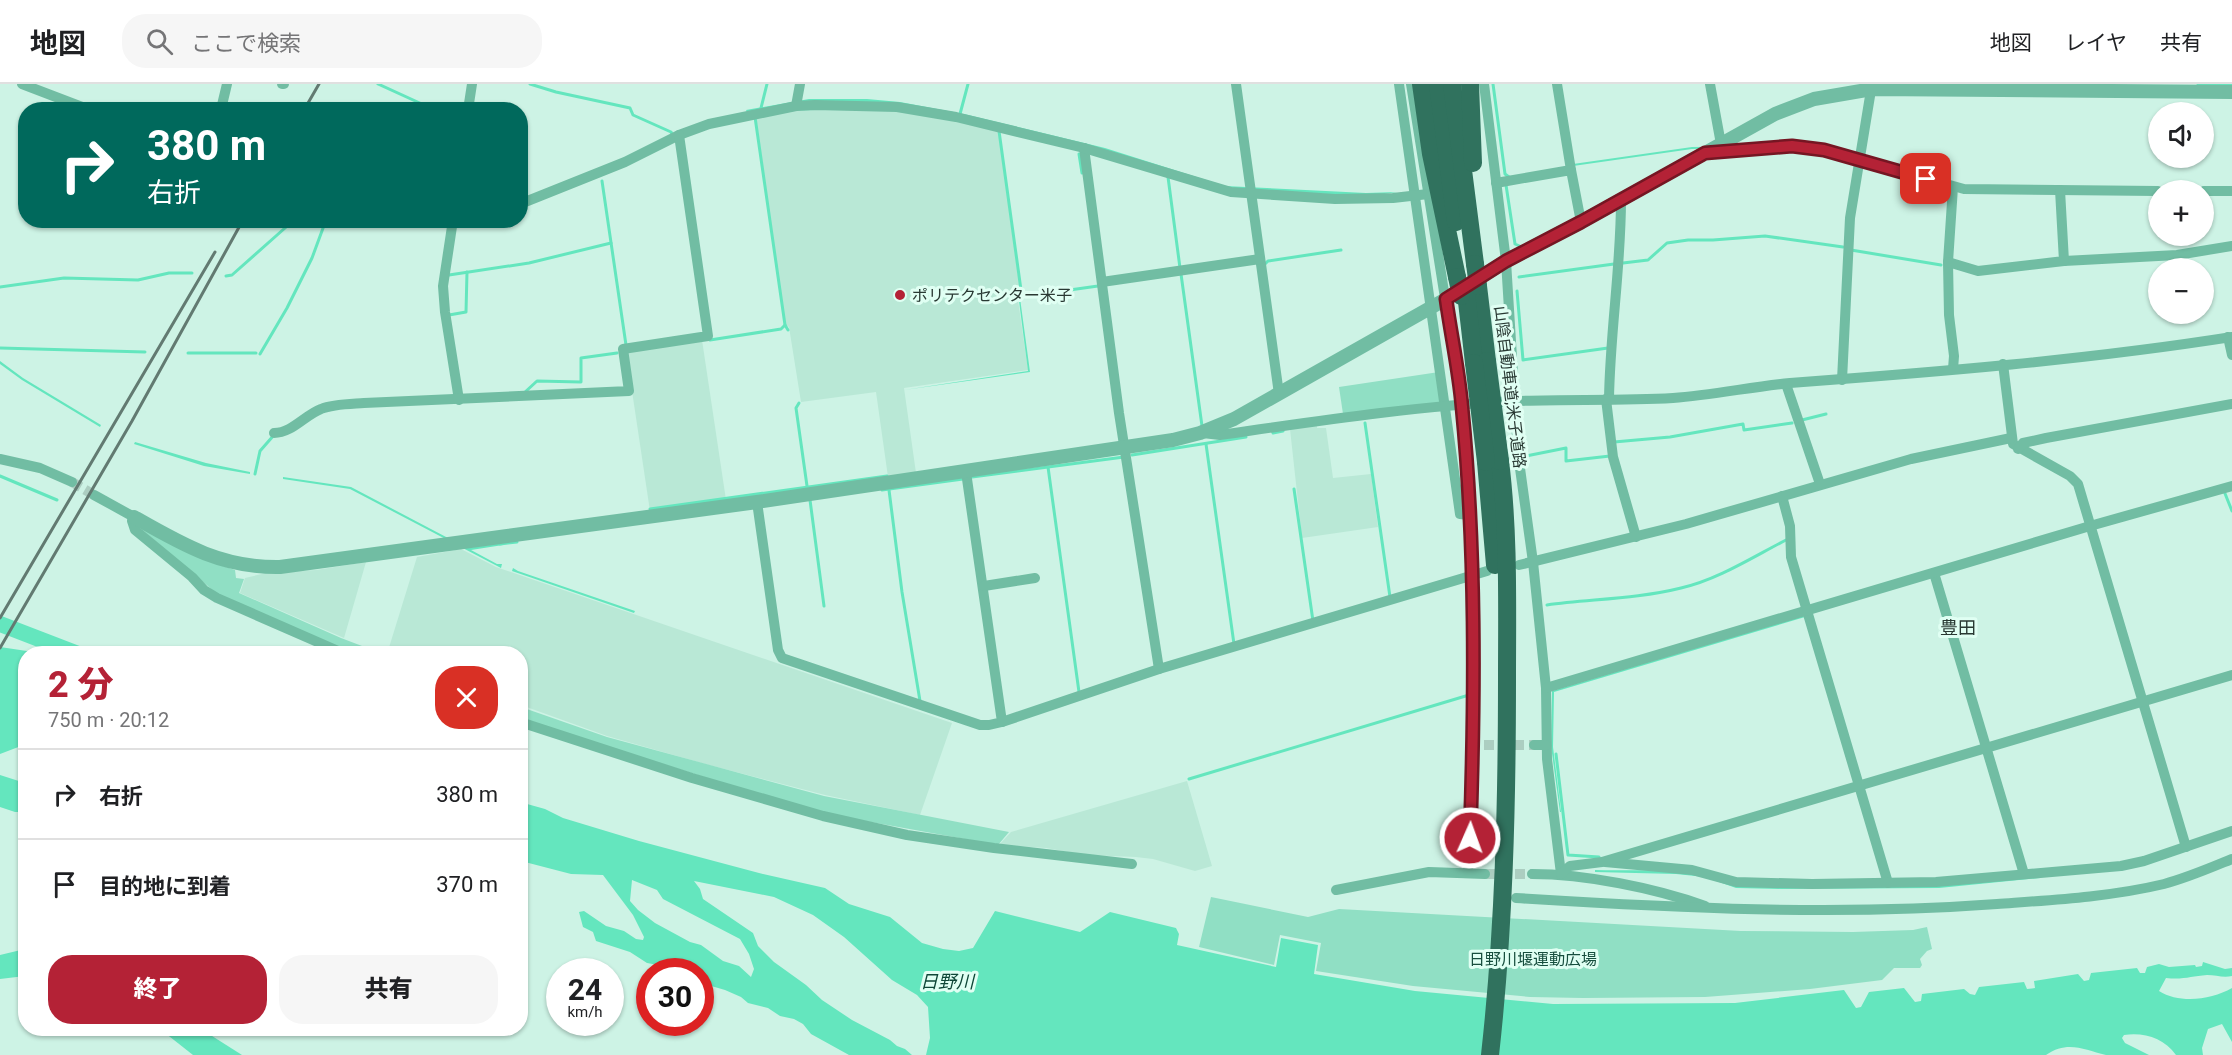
<!DOCTYPE html>
<html lang="ja">
<meta charset="utf-8">
<style>
body{margin:0;font-family:Roboto,"Noto Sans JP",sans-serif;background:#f6f6f6;color:#202124;height:100vh;display:flex;flex-direction:column;font-size:22px;white-space:nowrap}
*{box-sizing:border-box;margin:0}
p{font-size:20px;color:#757577}
.icon{flex:none;width:33px;height:33px;fill:none;stroke:currentColor;stroke-width:2;stroke-linecap:round;stroke-linejoin:round}
.map{position:relative;flex:1;overflow:hidden}
.sheet{position:absolute;left:18px;top:562px;width:510px;height:390px;display:flex;flex-direction:column;background:#fff;border-radius:24px;box-shadow:0 2px 4px #0004}
.sheet>*{flex:none}
.top-card{position:absolute;left:18px;top:18px;width:510px;height:126px;border-radius:24px;box-shadow:0 2px 4px #0004;background:#00695c;color:#fff;overflow:hidden}
.tools{position:absolute;left:2148px;top:18px;display:grid;gap:12px}
.tools a{display:grid;place-items:center;width:66px;height:66px;border-radius:50%;background:#fff;box-shadow:0 2px 4px #0004;font-size:30px}
.speed{position:absolute;left:546px;top:874px;display:flex;gap:12px;font-size:30px;font-weight:700;text-align:center}
.speed>*{display:grid;place-content:center;width:78px;height:78px;border-radius:50%;background:#fff;box-shadow:0 2px 4px #0004;line-height:1}
.speed small{font-size:15px;font-weight:400}
.speed .limit{border:9px solid #d22;background:#fff;color:#111}
.pin{position:absolute;display:grid;place-items:center;width:51px;height:51px;color:#fff;margin:-26px;border-radius:12px;box-shadow:0 3px 9px #0006}
.me{position:absolute;width:66px;margin:-33px;rotate:2deg;stroke-linejoin:round;filter:drop-shadow(0 0 4px #0008)}
.turn{display:flex;align-items:center;gap:21px;height:126px;padding:0 30px;font-size:27px}
.turn .icon{width:78px;height:78px;stroke-width:2.5}
.turn b{display:block;font-size:42px;line-height:51px}
.round{display:grid;place-items:center;flex:none;width:63px;height:63px;border-radius:24px;background:#f6f6f6}
.overview{display:flex;align-items:center;justify-content:space-between;height:102px;padding:0 30px}
h1{font-size:36px;font-weight:800;line-height:45px;color:#b42236}
.primary-button{display:flex;gap:12px;margin-top:auto;padding:12px 30px}
.primary-button a{flex:1;height:69px;border-radius:24px;background:#b42236;color:#fff;font-size:24px;font-weight:800;line-height:69px;text-align:center}
.primary-button a+a{background:#f6f6f6;color:#202124}
ul{padding:0;list-style:none}
li{display:flex;align-items:center;gap:18px;height:90px;padding:0 30px;border-top:2px solid #e0e0e0}
li div{flex:1}
li b{display:block;font-size:22px}
li em{font-style:normal}
header{display:flex;align-items:center;gap:36px;box-sizing:border-box;height:84px;padding:0 30px;background:#fff;border-bottom:2px solid #e0e0e0}
header strong{font-size:28px}
nav{display:flex;gap:33px;margin-inline-start:auto;font-size:21px}
.search{width:420px;height:54px;background:#f6f6f6;display:flex;align-items:center;gap:15px;box-sizing:border-box;padding:0 21px;border-radius:24px;color:#757577;font-size:22px}
.map>svg:first-child{display:block}
.built{fill:#b9e8d6}
.green{fill:#90dfc4}
.water{fill:#64e6be;fill-rule:evenodd}
.lines{fill:none;stroke-linecap:round;stroke-linejoin:round}
.stream{stroke:#64e6be;stroke-width:3}
.river{stroke:#64e6be;stroke-width:16}
.minor-tunnel{stroke:#accec1;stroke-width:10;stroke-dasharray:10 5;stroke-linecap:butt}
.minor{stroke:#71bda3;stroke-width:10}
.tertiary{stroke:#71bda3;stroke-width:14}
.motorway{stroke:#30725e;stroke-width:18}
.rail{stroke:#627a71;stroke-width:3}
.motorway-bridge{stroke:#30725e;stroke-width:18}
.route-casing{stroke:#751623;stroke-width:15}
.route{stroke:#b42236;stroke-width:10}
.poi-dot{fill:#b42236;stroke:#e0fff3;stroke-width:2}
.labels{text-anchor:middle;dominant-baseline:central;stroke-width:6;stroke-linejoin:round;paint-order:stroke}
.poi-label{font-size:16px;fill:#293933;stroke:#e0fff3;text-anchor:start}
.street-label{font-size:16px;fill:#293933;stroke:#e0fff3}
.park-label{font-size:16px;fill:#174e3e;stroke:#e0fff3}
.neighbourhood-label{font-size:18px;fill:#293933;stroke:#e0fff3}
.water-label{font-size:18px;font-style:italic;fill:#0e4737;stroke:#e0fff3}
</style>
<header>
<strong>地図</strong>
<div class="search"><svg class="icon" aria-label="search" viewBox="0 0 24 24"><circle cx="10" cy="10" r="6"/><path d="M15 15l6 6"/></svg>ここで検索</div>
<nav><a>地図</a><a>レイヤ</a><a>共有</a></nav>
</header>
<div class="map">
<svg width="2232" height="971" viewBox="0 0 2232 971">
<rect width="100%" height="100%" fill="#cdf3e5"/>
<g class="built">
<path d="M790,25H890L998,46L1020,206L1018,216L1028,286L904,304L916,389L888,393L876,308L801,318L789,243L785,240L756,32Z"/>
<path d="M702,256L726,416L650,427L626,267Z"/>
<path d="M1317,341V344H1326L1333,394L1371,390L1378,443L1302,454L1290,345Z"/>
<path d="M461,465L496,483L952,639L920,731L825,711L705,680L607,652L521,621L520,570H387L417,473Z"/>
<path d="M366,478L344,554L240,509L245,494L266,489L316,486Z"/>
<path d="M1187,697L1212,782L1195,787L1153,775L1136,773L1086,771L1046,764L999,761L1011,748Z"/>
</g>
<g class="green">
<path d="M1439,288L1443,318L1343,330L1339,303Z"/>
<path d="M139,443L217,480L235,486L236,494L244,495L239,509L341,554L383,570H351L288,543L216,509Z"/>
<path d="M521,623L607,653L824,712L1009,748L998,761L832,731L786,719L521,635Z"/>
<path d="M1211,813L1308,833L1339,825L1741,847L1853,848L1913,846L1927,843L1932,865L1927,867L1920,875L1922,881L1920,884H1894L1882,896L1810,905L1705,913L1583,914L1530,913L1413,902L1316,887L1321,859L1280,851L1274,881L1199,863Z"/>
</g>
<g class="water">
<path d="M809,15H867L900,18L964,30L1105,64L1225,102L1366,109L1397,108L1372,112L1238,106L919,23L747,28L746,26Z"/>
<path d="M1821,61L1905,84L1820,63L1692,65L1573,82V80L1692,63Z"/>
<path d="M1020,214L1030,288L904,306L1028,287L1019,217Z"/>
<path d="M0,277L23,294L101,341L100,343L22,296L0,280Z"/>
<path d="M135,358L206,379L250,388V390L204,382L134,360Z"/>
<path d="M283,393L351,403L467,464L503,459V461L471,466L497,480H502L501,484L350,405L283,395Z"/>
<path d="M513,484L518,487L635,527L634,529L512,487Z"/>
<path d="M1803,532L1805,533L1554,608L1553,663L1561,728H1560L1551,662L1552,607Z"/>
<path d="M0,563L47,570H26L25,663L21,662L0,670Z"/>
<path d="M0,691L25,699V728H15L0,723Z"/>
<path d="M520,718L545,725L563,734L639,757L759,789L825,804L849,820L890,833L922,859L943,865L959,867L973,864L995,827L1080,848L1110,828L1176,844L1179,850L1177,861L1276,883L1281,854L1318,861L1314,890L1415,907L1553,920L1735,919L1844,906L1856,924L1861,923L1869,908L1904,904L1915,918L1921,917L1922,910L1964,905L1970,910L1975,911L1979,903L2024,898L2027,905L2035,904L2034,897L2078,890L2084,897L2089,896L2091,889L2137,884L2140,889H2145L2147,883L2159,880L2169,883L2195,881L2196,883L2202,882L2203,878L2225,885L2232,884V892C2223,894 2216,891 2207,891C2191,892 2184,896 2166,894L2159,907C2180,920 2211,916 2232,904V958L2222,940L2208,945L2202,964L2203,971H2176C2164,954 2144,948 2124,951L2122,954L2125,959L2149,971C2135,971 2119,971 2106,971C2084,966 2068,956 2046,971H926L930,954L928,923L917,911L892,896L844,853L813,831L774,813L694,797L700,805L703,815L753,849L758,862L774,878L806,901L822,916L852,936L890,956L897,962L905,965L912,971H849L811,950L803,940L794,935L780,932L768,924L748,919L741,913L725,906L701,899L700,888H677L664,882L647,879L630,868L596,857L593,848L583,843L579,828L584,827L606,842L624,847L636,855L643,856L644,853L633,831L603,791L571,790L521,777ZM632,796L657,806L663,815L740,855L749,870L754,885L751,893L739,882L723,877L701,861L690,858L655,839L638,826L630,817Z"/>
<path d="M1595,786C1631,787 1669,784 1704,791C1716,794 1727,802 1739,802C1840,807 1940,802 2040,793V794L1939,804L1782,805L1736,804L1705,793L1676,790L1595,788Z"/>
<path d="M25,865V892L0,895V871Z"/>
<path d="M160,945H201L242,971H193Z"/>
</g>
<g class="lines">
<g class="stream">
<path d="M378,0L435,26"/>
<path d="M530,0L556,8L630,24L633,31L671,48L672,50"/>
<path d="M1493,0L1505,90L1509,93"/>
<path d="M2198,1H2232"/>
<path d="M761,24L767,0"/>
<path d="M960,30L968,0"/>
<path d="M755,33L785,241"/>
<path d="M999,47L1021,206L1019,215"/>
<path d="M1079,70L1082,89"/>
<path d="M1168,93L1180,184"/>
<path d="M602,97L626,261"/>
<path d="M1506,101L1515,160L1524,164"/>
<path d="M1851,166L1941,181"/>
<path d="M1623,179L1648,176L1667,159L1688,156H1713L1765,152L1843,163"/>
<path d="M1265,180L1268,177L1341,166"/>
<path d="M1181,190L1202,342"/>
<path d="M449,191L529,179L611,159"/>
<path d="M226,192L232,191L294,136"/>
<path d="M1519,193L1614,180"/>
<path d="M0,203L64,194L138,196L169,189H192"/>
<path d="M1517,207L1523,276L1608,264"/>
<path d="M1020,213L1098,202"/>
<path d="M449,231L466,228L467,188"/>
<path d="M710,256L781,245L785,241L788,246"/>
<path d="M0,264L145,268"/>
<path d="M188,269H256"/>
<path d="M260,270L287,224L312,174L326,136"/>
<path d="M524,309L537,297L581,298V274L617,269"/>
<path d="M799,319L796,324L807,402"/>
<path d="M1802,336L1826,330"/>
<path d="M1365,339L1390,513"/>
<path d="M1273,349L1283,347"/>
<path d="M1614,358L1670,353L1743,340L1744,346L1792,339"/>
<path d="M1206,360L1234,560"/>
<path d="M1132,371L1246,353"/>
<path d="M1526,372L1566,364V377L1610,372"/>
<path d="M1048,383L1079,608"/>
<path d="M255,390L260,367L274,351"/>
<path d="M0,392L57,416"/>
<path d="M972,393L1124,373"/>
<path d="M1294,405L1313,537"/>
<path d="M882,406L963,395"/>
<path d="M889,406L902,508L920,617"/>
<path d="M2224,407L2232,427"/>
<path d="M810,416L824,522"/>
<path d="M650,425L887,392"/>
<path d="M500,460L517,458"/>
<path d="M1547,521C1591,515 1637,515 1681,504C1717,496 1753,473 1786,456"/>
<path d="M1556,670L1568,771L1599,773"/>
<path d="M1189,695L1469,611"/>
</g>
<path class="river" d="M0,540L78,570"/>
<g class="minor-tunnel">
<path d="M72,398L94,411"/>
<path d="M1484,661H1534"/>
<path d="M1485,790H1532"/>
</g>
<g class="minor">
<path d="M22,0L90,26"/>
<path d="M282,0H284"/>
<path d="M1236,0L1279,310"/>
<path d="M1399,0L1460,430L1469,431"/>
<path d="M1411,0L1462,321L1473,500V662L1468,789"/>
<path d="M1484,0L1506,177L1518,370L1533,478L1546,604L1547,675L1561,790"/>
<path d="M1557,0L1571,86"/>
<path d="M1710,0L1721,60"/>
<path d="M222,21L227,0"/>
<path d="M796,22L800,0"/>
<path d="M468,26L472,0"/>
<path d="M1084,64L1119,329L1159,585"/>
<path d="M1709,69L1792,62L1824,66L1964,105L2158,107"/>
<path d="M1496,99L1571,86L1581,138"/>
<path d="M1953,103L1948,178L1949,231L1954,272L1953,285"/>
<path d="M2204,107H2232"/>
<path d="M520,120L625,78L679,51L709,40L796,22L815,21L897,23L956,33L1084,64L1231,108L1335,115L1393,114L1428,110"/>
<path d="M453,136L443,202L445,228L459,316"/>
<path d="M2064,177L2177,171L2232,162"/>
<path d="M1948,178L1978,187L2064,177L2060,106"/>
<path d="M1102,198L1260,175"/>
<path d="M2228,253L2232,271"/>
<path d="M2003,280L2013,360L2070,392L2078,400L2186,763"/>
<path d="M1842,296L1850,134L1872,0"/>
<path d="M1786,300L1820,400"/>
<path d="M1606,315L1613,373L1636,453"/>
<path d="M1609,315C1610,248 1621,183 1621,116"/>
<path d="M274,349C292,349 305,331 321,325C333,320 350,320 364,319L629,307L623,265L708,252L679,51"/>
<path d="M1203,349L1220,351C1318,337 1416,322 1515,317C1567,315 1620,317 1673,314C1712,311 1751,303 1790,299C1937,288 2086,276 2232,253"/>
<path d="M2018,365L2023,359L2046,354L2232,320"/>
<path d="M0,375L40,384L72,398"/>
<path d="M94,411L134,433L132,437L135,446L192,493L204,506L217,514L345,570"/>
<path d="M1782,412L1790,442L1791,473L1888,799"/>
<path d="M757,418L778,566L782,574L980,641H989L1002,638L966,388"/>
<path d="M1519,481L1686,440L1911,375L2011,354"/>
<path d="M1934,489L2024,790"/>
<path d="M984,502L1035,494"/>
<path d="M1546,604L2090,442L2232,402"/>
<path d="M520,638L692,694L823,732L907,751L994,764L1132,780"/>
<path d="M1002,638L1159,585L1487,487"/>
<path d="M1534,661H1546"/>
<path d="M1605,778L1692,786L1736,798L1812,800L1936,798L2121,782L2144,777L2232,747"/>
<path d="M1532,790C1585,790 1655,804 1705,822"/>
<path d="M1561,790L1570,782L1602,778L2232,591"/>
<path d="M1336,806L1429,788L1485,790"/>
<path d="M1516,814C1676,824 1836,832 1997,820C2052,816 2110,813 2164,800C2187,794 2210,784 2232,775"/>
</g>
<path class="tertiary" d="M134,433C183,461 222,484 280,483L757,418L1173,356L1200,349L1234,335L1446,215L1506,177L1581,138L1775,30L1814,15L1872,5L2232,8"/>
<g class="motorway">
<path d="M1421,0L1431,70L1457,193"/>
<path d="M1438,0L1456,138"/>
<path d="M1452,0L1475,180"/>
<path d="M1470,0L1473,79"/>
<path d="M1478,202L1487,277"/>
<path d="M1466,209L1474,279"/>
<path d="M1486,378L1495,481"/>
<path d="M1490,971C1504,846 1507,721 1507,595C1507,522 1509,449 1500,377"/>
</g>
<g class="rail">
<path d="M304,26L319,0"/>
<path d="M0,534L215,168"/>
<path d="M0,564L132,337L243,136"/>
</g>
<g class="motorway-bridge">
<path d="M1475,180L1478,202"/>
<path d="M1457,193L1461,212"/>
<path d="M1487,277L1500,377"/>
<path d="M1474,279L1486,378"/>
</g>
</g>
<g class="lines">
<g class="route-casing">
<path id="route" d="M1470,754C1475,611 1476,465 1462,323C1459,287 1451,251 1446,215L1506,177L1581,138L1705,69L1792,62L1824,66L1926,95"/>
</g>
<use href="#route" class="route"/>
</g>
<circle class="poi-dot" cx="900" cy="211" r="6"/>
<g class="labels">
<g class="poi-label">
<text x="912" y="211">ポリテクセンター米子</text>
</g>
<g class="street-label">
<text transform="translate(1510 303) rotate(83)">山陰自動車道;米子道路</text>
</g>
<g class="park-label">
<text x="1533" y="875">日野川堰運動広場</text>
</g>
<g class="neighbourhood-label">
<text x="1958" y="543">豊田</text>
</g>
<g class="water-label">
<text x="947" y="897">日野川</text>
</g>
</g>
</svg>
<div class="tools">
<a><svg class="icon" aria-label="sound" viewBox="0 0 24 24"><path d="M4 9h4l5-4v14l-5-4H4zM17 9q2 3 0 6"/></svg></a>
<a>+</a>
<a>−</a>
</div>
<div class="speed"><div>24<small>km/h</small></div><div class="limit">30</div></div>
<div class="pin" style="left:1926px;top:95px;background:#d93025"><svg class="icon" aria-label="arrive" viewBox="0 0 24 24"><path d="M6 21V4h12l-3 4 3 4H6"/></svg></div>
<svg class="me" style="left:1470px;top:754px" viewBox="-20 -20 40 40"><circle r="17" fill="#b42236" stroke="#fff" stroke-width="3"/><path d="M0-11L8 9 0 5-8 9z" fill="#fff"/></svg>
<div class="top-card">
<div class="turn"><svg class="icon" aria-label="right" viewBox="0 0 24 24"><path d="M7 20v-9h11M14 6l5 5-5 5"/></svg><div><b>380 m</b>右折</div></div>
</div>
<section class="sheet">
<div class="overview"><div><h1>2 分</h1><p>750 m · 20:12</p></div><a class="round" style="background:#d93025;color:#fff"><svg class="icon" aria-label="close" viewBox="0 0 24 24"><path d="M6 6l12 12M18 6L6 18"/></svg></a></div>
<ul>
<li><svg class="icon" aria-label="right" viewBox="0 0 24 24"><path d="M7 20v-9h11M14 6l5 5-5 5"/></svg><div><b>右折</b></div><em>380 m</em></li>
<li><svg class="icon" aria-label="arrive" viewBox="0 0 24 24"><path d="M6 21V4h12l-3 4 3 4H6"/></svg><div><b>目的地に到着</b></div><em>370 m</em></li>
</ul>
<div class="primary-button"><a>終了</a><a>共有</a></div>
</section>
</div>
